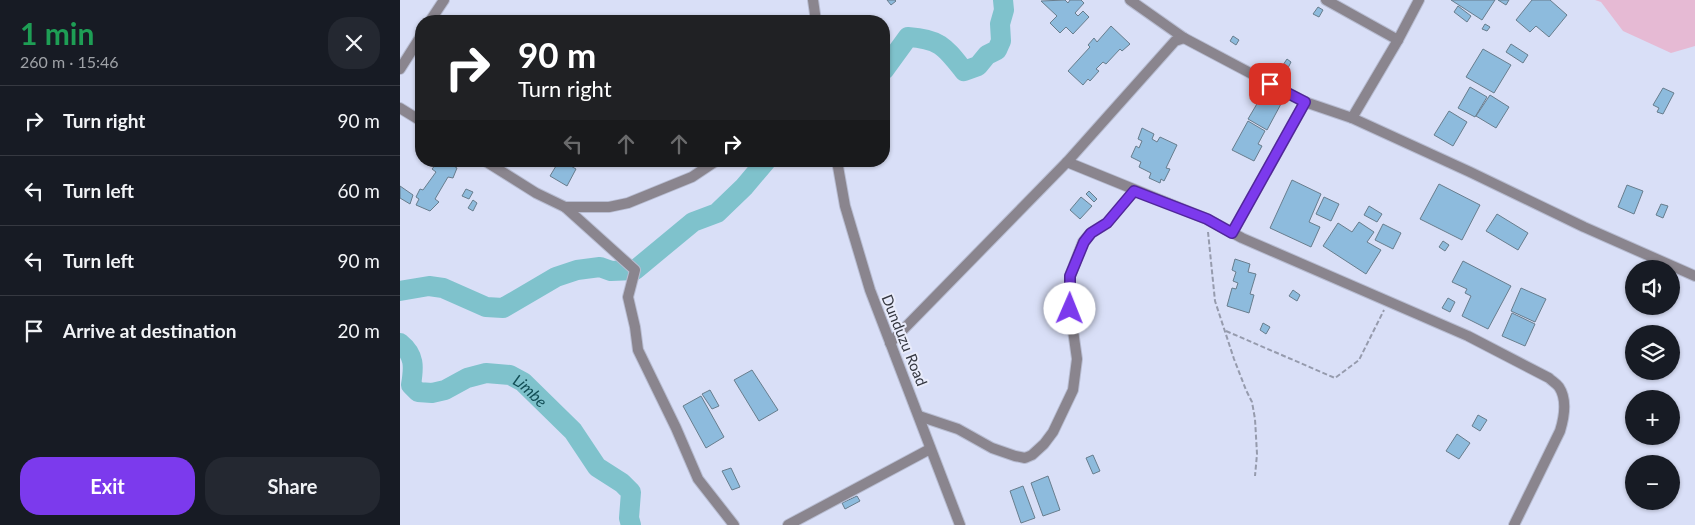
<!DOCTYPE html>
<meta charset="utf-8">
<style>
body{margin:0;font-family:Lato,sans-serif;background:#242831;color:#f1f3f6;height:100vh;display:flex;flex-direction:column;font-size:19px;white-space:nowrap}
*{box-sizing:border-box;margin:0}
p{font-size:16px;color:#9ea1a6}
.icon{flex:none;width:28px;height:28px;fill:none;stroke:currentColor;stroke-width:2;stroke-linecap:round;stroke-linejoin:round}
.map{position:relative;flex:1;overflow:hidden}
.details{display:flex;flex-direction:column;background:#171b24;width:400px}
.details>*{flex:none}
.banner{position:absolute;left:15px;top:15px;width:475px;height:152px;border-radius:20px;box-shadow:0 1px 4px #0004;background:#202124;color:#fff;overflow:hidden}
.fabs{position:absolute;left:1225px;top:260px;display:grid;gap:10px}
.fabs a{display:grid;place-items:center;width:55px;height:55px;border-radius:50%;background:#171b24;box-shadow:0 1px 4px #0004;font-size:25px}
.pin{position:absolute;display:grid;place-items:center;width:42px;height:42px;color:#fff;margin:-21px;border-radius:10px;box-shadow:0 2px 8px #0006}
.me{position:absolute;width:55px;margin:-28px;rotate:1deg;stroke-linejoin:round;filter:drop-shadow(0 0 4px #0008)}
.turn{display:flex;align-items:center;gap:18px;height:105px;padding:0 20px;font-size:22px}
.turn .icon{width:65px;height:65px;stroke-width:2.5}
.turn b{display:block;font-size:35px;line-height:42px}
.lanes{display:flex;align-items:center;height:48px;padding:0 20px;background:#0003;justify-content:center;gap:25px;direction:ltr}
.lanes .off{opacity:.35}
.round{display:grid;place-items:center;flex:none;width:52px;height:52px;border-radius:20px;background:#242831}
.head{display:flex;align-items:center;justify-content:space-between;height:85px;padding:0 20px}
h1{font-size:30px;font-weight:700;line-height:38px;color:#1e9e55}
.action{display:flex;gap:10px;margin-top:auto;padding:10px 20px}
.action a{flex:1;height:58px;border-radius:20px;background:#7c3aed;color:#fff;font-size:20px;font-weight:700;line-height:58px;text-align:center}
.action a+a{background:#242831;color:#f1f3f6}
ul{padding:0;list-style:none}
li{display:flex;align-items:center;gap:15px;height:70px;padding:0 20px;border-top:1px solid #363941}
li div{flex:1}
li b{display:block;font-size:19px}
li em{font-style:normal}
main{display:flex;flex:1;min-height:0}
.map>svg:first-child{display:block}
.green{fill:#e6bad4}
.lines{fill:none;stroke-linecap:round;stroke-linejoin:round}
.river{stroke:#7fc2cc;stroke-width:20}
.building{fill:#8dbbdd;stroke:#687d8d}
.minor-casing{stroke:#b8bdd2;stroke-width:12}
.path{stroke:#969bad;stroke-width:2;stroke-dasharray:5 2.5;stroke-linecap:butt}
.minor{stroke:#8a858e;stroke-width:10}
.route-casing{stroke:#51269a;stroke-width:12}
.route{stroke:#7c3aed;stroke-width:9}
.labels{text-anchor:middle;dominant-baseline:central;stroke-width:4;stroke-linejoin:round;paint-order:stroke}
.street-label{font-size:15px;fill:#33363f;stroke:#e9ecfb}
.water-label{font-size:16px;font-style:italic;fill:#124e56;stroke:#e9ecfb}
</style>
<main>
<section class="details">
<div class="head"><div><h1>1 min</h1><p>260 m · 15:46</p></div><a class="round"><svg class="icon" aria-label="close" viewBox="0 0 24 24"><path d="M6 6l12 12M18 6L6 18"/></svg></a></div>
<ul>
<li><svg class="icon" aria-label="right" viewBox="0 0 24 24"><path d="M7 20v-9h11M14 6l5 5-5 5"/></svg><div><b>Turn right</b></div><em>90 m</em></li>
<li><svg class="icon" aria-label="left" viewBox="0 0 24 24"><path d="M17 20v-9H6M10 6l-5 5 5 5"/></svg><div><b>Turn left</b></div><em>60 m</em></li>
<li><svg class="icon" aria-label="left" viewBox="0 0 24 24"><path d="M17 20v-9H6M10 6l-5 5 5 5"/></svg><div><b>Turn left</b></div><em>90 m</em></li>
<li><svg class="icon" aria-label="arrive" viewBox="0 0 24 24"><path d="M6 21V4h12l-3 4 3 4H6"/></svg><div><b>Arrive at destination</b></div><em>20 m</em></li>
</ul>
<div class="action"><a>Exit</a><a>Share</a></div>
</section>
<div class="map">
<svg width="1295" height="525" viewBox="0 0 1295 525">
<rect width="100%" height="100%" fill="#d9dff7"/>
<path class="green" d="M1195,0H1295V46L1271,53L1223,31L1201,2Z"/>
<g class="lines">
<g class="river">
<path d="M484,70L508,37C540,39 545,47 564,71L578,66L587,55L597,50L601,41L600,24L604,10L603,0"/>
<path d="M0,291L29,286L43,288L86,307L103,308L156,277L177,270L200,267L211,271L235,270L293,222L317,213L344,187L366,161"/>
<path id="s1" d="M0,343C15,355 14,367 11,385L18,392L32,393L45,390L67,378L86,373L110,375L123,382L173,431L197,467L222,483L231,492L229,518L231,525"/>
</g>
</g>
<g class="building">
<path d="M487,0H495L496,1L491,5Z"/>
<path d="M665,0L668,3L670,0H681L684,3L675,13L678,16L683,11L689,17L673,34L666,27L660,33L650,23L657,16L641,1Z"/>
<path d="M1051,0H1095L1082,20Z"/>
<path d="M1098,0H1109L1106,5Z"/>
<path d="M1132,0H1150L1167,15L1149,37L1136,26L1130,32L1116,20Z"/>
<path d="M1058,6L1071,16L1067,22L1054,12Z"/>
<path d="M918,7L923,10L919,17L913,14Z"/>
<path d="M1085,24L1090,27L1087,31L1082,29Z"/>
<path d="M711,26L730,44L722,51L720,49L706,64L703,62L696,69L699,71L690,81L688,79L683,85L668,71L690,47L688,45L694,38L697,42Z"/>
<path d="M833,36L839,40L836,45L830,41Z"/>
<path d="M1111,44L1128,55L1123,63L1106,52Z"/>
<path d="M1083,49L1111,65L1094,93L1066,77Z"/>
<path d="M887,59L891,62L888,68L883,65Z"/>
<path d="M1070,87L1087,97L1075,117L1058,108Z"/>
<path d="M1263,88L1274,93L1263,114L1257,112L1259,108L1253,105Z"/>
<path d="M864,92L882,102L867,130L848,119Z"/>
<path d="M1090,95L1109,107L1096,128L1076,116Z"/>
<path d="M1049,111L1067,122L1053,146L1034,135Z"/>
<path d="M848,121L865,131L858,144L862,146L854,161L832,150Z"/>
<path d="M742,128L754,134L752,139L757,142L760,137L777,145L766,168L770,169L764,181L761,179L760,183L749,178L751,173L739,167L741,162L731,157L736,146L739,148L742,141L738,139Z"/>
<path d="M41,161H45L57,168L53,178L48,177L35,199L39,202L30,211L16,205L19,199L16,197L20,189L23,190L36,172L32,169L37,163L40,164Z"/>
<path d="M159,161H162L176,169L167,186L150,176Z"/>
<path d="M892,180L921,194L909,222L920,227L911,247L870,228Z"/>
<path d="M1039,184L1080,205L1062,240L1020,219Z"/>
<path d="M1227,185L1243,191L1234,214L1218,207Z"/>
<path d="M0,186L13,195L10,204L0,198Z"/>
<path d="M66,189L73,192L69,199L62,196Z"/>
<path d="M689,191L697,199L694,202L686,194Z"/>
<path d="M681,197L692,206L680,219L670,210Z"/>
<path d="M924,197L939,204L931,221L916,214Z"/>
<path d="M73,200L77,203L73,211L68,208Z"/>
<path d="M1261,204L1268,206L1263,218L1256,215Z"/>
<path d="M969,206L982,214L977,222L964,215Z"/>
<path d="M1097,214L1128,233L1118,250L1086,231Z"/>
<path d="M959,222L974,232L967,242L981,250L966,274L923,246L938,223L952,232Z"/>
<path d="M983,224L1001,233L993,249L975,240Z"/>
<path d="M1043,241L1049,245L1045,251L1039,247Z"/>
<path d="M835,259L850,264L848,272L856,274L850,294L854,295L849,313L827,306L832,288L836,289L838,283L833,281L836,272L832,270Z"/>
<path d="M1063,261L1111,286L1088,329L1062,316L1071,296L1065,293L1067,289L1052,282Z"/>
<path d="M1121,288L1146,299L1135,322L1111,311Z"/>
<path d="M893,290L900,295L897,301L889,296Z"/>
<path d="M1048,298L1055,302L1050,312L1042,308Z"/>
<path d="M1112,313L1135,324L1125,346L1102,336Z"/>
<path d="M863,323L870,327L866,334L860,330Z"/>
<path d="M352,370L378,410L359,421L334,380Z"/>
<path d="M310,390L319,406L312,409L302,394Z"/>
<path d="M301,396L324,437L306,448L283,406Z"/>
<path d="M1078,415L1087,420L1080,431L1072,426Z"/>
<path d="M1057,434L1070,443L1059,459L1046,451Z"/>
<path d="M693,455L700,471L693,474L686,458Z"/>
<path d="M331,468L340,487L332,490L322,471Z"/>
<path d="M648,476L660,510L643,516L631,483Z"/>
<path d="M623,486L635,518L621,523L610,491Z"/>
<path d="M457,496L460,501L445,509L442,503Z"/>
</g>
<g class="lines">
<g class="minor-casing">
<g id="minor">
<path d="M413,0L416,21"/>
<path d="M730,0L784,38L905,102L952,118L1070,172L1184,227L1295,276"/>
<path d="M926,0L998,40"/>
<path d="M30,21L44,0"/>
<path d="M0,69L21,36"/>
<path d="M0,108L21,121"/>
<path d="M952,118L998,40L1019,0"/>
<path d="M85,161L136,193L165,207H209L228,203L292,177L316,161"/>
<path d="M437,161L445,206L470,290L560,525"/>
<path d="M667,162L807,219L842,238L1068,336L1149,378C1152,381 1156,383 1159,387C1167,399 1164,418 1160,431L1114,525"/>
<path d="M165,207L235,270L228,297L235,327L238,350L276,428L298,479L334,525"/>
<path d="M832,233L905,102"/>
<path d="M490,343L667,162L775,41L784,38"/>
<path d="M519,416L558,429L592,448L615,456L625,458L632,455L644,444L653,432L673,390L677,359L670,309V276L683,242L691,233L707,223L734,191"/>
<path d="M388,525L530,449"/>
</g>
</g>
<g class="path">
<path d="M808,232L815,301L834,359L846,390L852,402L855,419L857,454L855,476"/>
<path d="M826,331L935,378L959,360L984,310"/>
</g>
<use href="#minor" class="minor"/>
</g>
<g class="lines">
<g class="route-casing">
<path id="route" d="M670,309V276L684,242L691,233L707,223L734,191L807,219L832,233L905,102L870,84"/>
</g>
<use href="#route" class="route"/>
</g>
<g class="labels">
<g class="street-label">
<text transform="translate(505 340) rotate(68)">Dunduzu Road</text>
</g>
<g class="water-label">
<text stroke="none"><textPath href="#s1" startOffset="178">Limbe</textPath></text>
</g>
</g>
</svg>
<div class="fabs">
<a><svg class="icon" aria-label="sound" viewBox="0 0 24 24"><path d="M4 9h4l5-4v14l-5-4H4zM17 9q2 3 0 6"/></svg></a>
<a><svg class="icon" aria-label="layers" viewBox="0 0 24 24"><path d="M12 4l9 5-9 5-9-5zM3 14l9 5 9-5"/></svg></a>
<a>+</a>
<a>−</a>
</div>
<div class="pin" style="left:870px;top:84px;background:#d93025"><svg class="icon" aria-label="arrive" viewBox="0 0 24 24"><path d="M6 21V4h12l-3 4 3 4H6"/></svg></div>
<svg class="me" style="left:670px;top:309px" viewBox="-20 -20 40 40"><circle r="19" fill="#fff"/><path d="M0-13L10 11 0 6-10 11z" fill="#7c3aed"/></svg>
<div class="banner">
<div class="turn"><svg class="icon" aria-label="right" viewBox="0 0 24 24"><path d="M7 20v-9h11M14 6l5 5-5 5"/></svg><div><b>90 m</b>Turn right</div></div>
<div class="lanes"><svg class="icon off" aria-label="left" viewBox="0 0 24 24"><path d="M17 20v-9H6M10 6l-5 5 5 5"/></svg><svg class="icon off" aria-label="ahead" viewBox="0 0 24 24"><path d="M12 20V5M6 11l6-6 6 6"/></svg><svg class="icon off" aria-label="ahead" viewBox="0 0 24 24"><path d="M12 20V5M6 11l6-6 6 6"/></svg><svg class="icon" aria-label="right" viewBox="0 0 24 24"><path d="M7 20v-9h11M14 6l5 5-5 5"/></svg></div>
</div>
</div>
</main>
